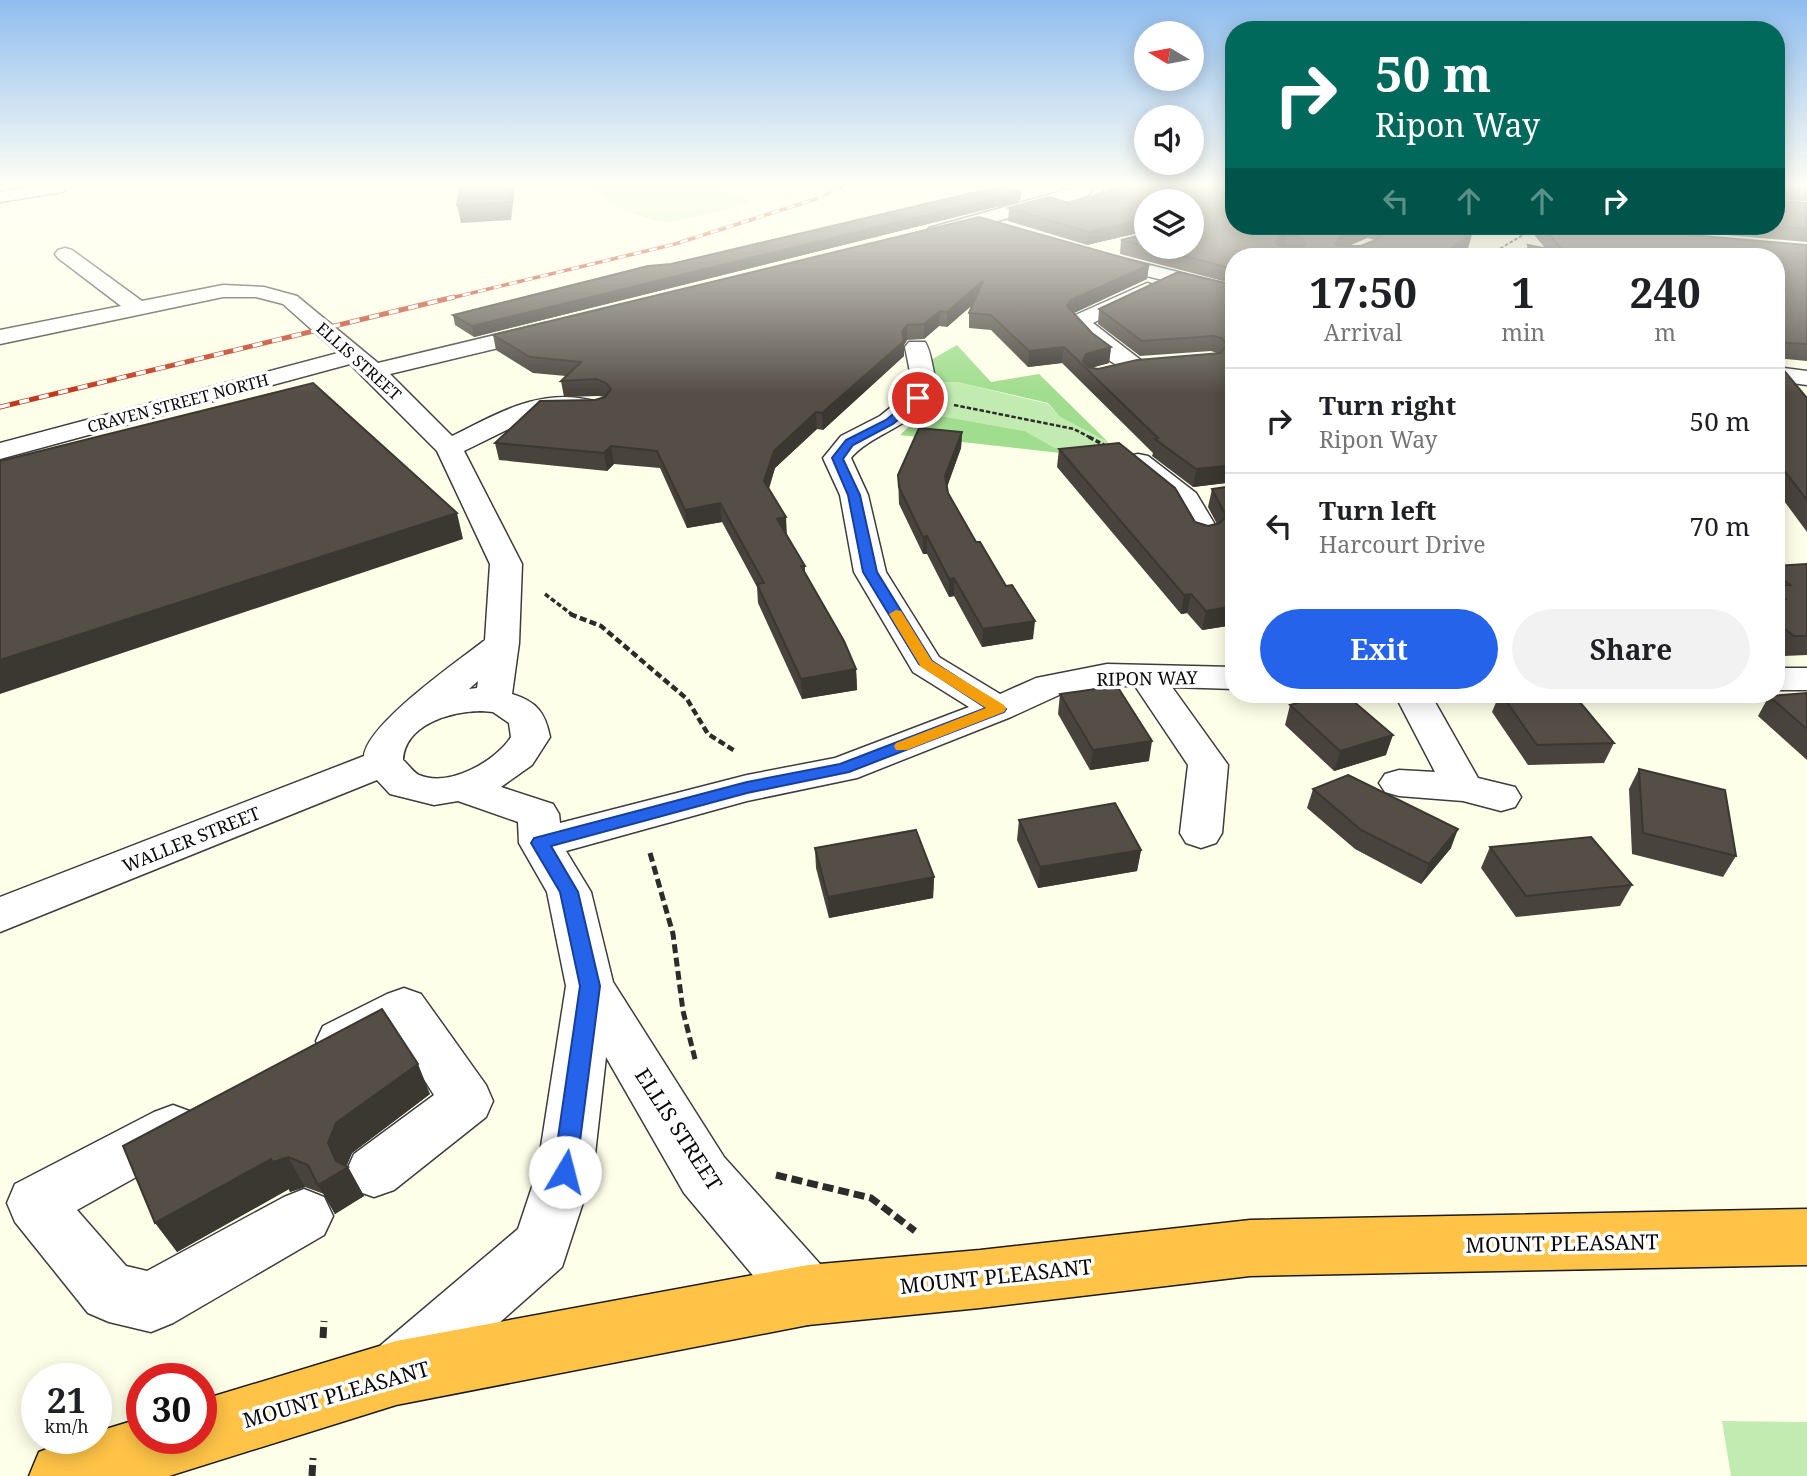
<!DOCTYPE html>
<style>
body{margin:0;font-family:"Noto Serif",serif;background:#f2f2f2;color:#202124;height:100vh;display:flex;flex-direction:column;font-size:26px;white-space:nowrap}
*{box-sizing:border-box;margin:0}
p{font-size:23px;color:#757577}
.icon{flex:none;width:38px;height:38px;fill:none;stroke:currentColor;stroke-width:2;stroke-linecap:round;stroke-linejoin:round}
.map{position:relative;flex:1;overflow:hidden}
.sheet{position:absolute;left:1225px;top:248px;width:560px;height:455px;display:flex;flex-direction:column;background:#fff;border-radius:28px;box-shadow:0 4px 18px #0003}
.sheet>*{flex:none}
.guide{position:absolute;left:1225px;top:21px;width:560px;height:214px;border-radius:28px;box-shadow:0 4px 18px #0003;background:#00695c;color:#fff;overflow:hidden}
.needle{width:46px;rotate:280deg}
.fabs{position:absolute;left:1134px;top:21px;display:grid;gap:14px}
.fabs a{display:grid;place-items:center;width:70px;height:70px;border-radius:50%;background:#fff;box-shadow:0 4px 18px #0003;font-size:35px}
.speed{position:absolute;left:21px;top:1363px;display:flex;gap:14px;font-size:35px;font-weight:700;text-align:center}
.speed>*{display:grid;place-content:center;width:91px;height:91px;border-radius:50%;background:#fff;box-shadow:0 4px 18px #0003;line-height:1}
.speed small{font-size:18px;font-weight:400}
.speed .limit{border:10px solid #d22;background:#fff;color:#111}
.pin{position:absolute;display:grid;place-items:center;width:60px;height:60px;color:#fff;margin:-30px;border:4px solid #fff;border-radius:50%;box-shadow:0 2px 7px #0007}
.me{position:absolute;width:77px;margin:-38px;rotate:8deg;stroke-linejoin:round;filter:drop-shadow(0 0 5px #0008)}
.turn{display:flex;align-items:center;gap:24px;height:147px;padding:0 35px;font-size:32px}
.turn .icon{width:91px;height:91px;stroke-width:2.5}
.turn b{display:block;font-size:49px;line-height:60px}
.lanes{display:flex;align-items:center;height:66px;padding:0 35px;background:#0003;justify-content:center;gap:35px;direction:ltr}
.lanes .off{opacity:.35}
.eta{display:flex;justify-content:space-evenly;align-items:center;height:119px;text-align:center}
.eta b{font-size:42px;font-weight:700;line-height:49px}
.cta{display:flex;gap:14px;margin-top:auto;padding:14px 35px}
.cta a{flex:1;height:80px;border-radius:42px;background:#2563eb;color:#fff;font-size:28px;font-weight:700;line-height:80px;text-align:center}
.cta a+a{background:#f2f2f2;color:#202124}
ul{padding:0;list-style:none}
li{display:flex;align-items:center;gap:21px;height:105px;padding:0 35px;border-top:2px solid #e0e0e0}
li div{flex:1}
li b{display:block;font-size:26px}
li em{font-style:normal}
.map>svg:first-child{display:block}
.green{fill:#c1ebb0}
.forest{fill:#a0dd8e}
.pitch{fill:#d7f2c2}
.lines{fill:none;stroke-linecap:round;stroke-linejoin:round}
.minor-casing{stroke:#3d3d3d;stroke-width:3}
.highway-casing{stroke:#1b1b1b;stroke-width:3}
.path-far5{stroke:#2c2c2c;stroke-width:2;stroke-dasharray:3.5 2;stroke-linecap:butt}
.path-far4{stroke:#2c2c2c;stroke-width:2.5;stroke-dasharray:4.5 2;stroke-linecap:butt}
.path-far3{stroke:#2c2c2c;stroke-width:3.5;stroke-dasharray:5 2.5;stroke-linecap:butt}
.path-far2{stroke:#2c2c2c;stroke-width:4.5;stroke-dasharray:7 3.5;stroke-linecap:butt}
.path-far1{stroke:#2c2c2c;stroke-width:5;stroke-dasharray:9 4.5;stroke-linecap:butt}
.path{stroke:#2c2c2c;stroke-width:7;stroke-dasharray:11 5;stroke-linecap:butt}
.minor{fill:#fff;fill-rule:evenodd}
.highway{fill:#fec347;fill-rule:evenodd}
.rail-far1-casing{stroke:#c2381b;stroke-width:3.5}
.rail-casing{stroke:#c2381b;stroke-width:5}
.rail-far1{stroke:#fff;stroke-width:2.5;stroke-dasharray:8;stroke-linecap:butt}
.rail{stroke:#fff;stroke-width:3.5;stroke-dasharray:10;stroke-linecap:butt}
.wall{fill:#48433c;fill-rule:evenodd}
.shaded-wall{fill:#3b3731}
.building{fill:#544e46;stroke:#3b3731;stroke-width:2;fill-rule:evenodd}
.route{fill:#2563eb;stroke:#184099;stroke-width:2}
.slow{fill:#f59e0b}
.labels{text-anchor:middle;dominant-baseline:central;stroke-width:7;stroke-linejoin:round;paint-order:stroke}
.far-street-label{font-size:16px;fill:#0a0a0a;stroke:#fff}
.street-label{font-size:18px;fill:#0a0a0a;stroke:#fff}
.near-street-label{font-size:21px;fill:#0a0a0a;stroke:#fff}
</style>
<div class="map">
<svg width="1807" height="1476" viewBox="0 0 1807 1476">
<rect width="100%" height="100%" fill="#feffe8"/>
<g class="green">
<path d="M933,382H957L1048,404L1060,417L1108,442L1106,452L1055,448L1025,431L923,413L932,401Z"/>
<path d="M1722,1421L1807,1422V1476H1731Z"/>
</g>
<g class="forest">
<path d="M957,345L991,382L1039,374L1108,442L1060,417L1048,403L957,382H933L929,361Z"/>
<path d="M923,413L1025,431L1055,448L1106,452L1078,455L900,435Z"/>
</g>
<path class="pitch" d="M583,187H711L751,202C734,206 676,224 662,222C657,222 636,215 631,213L635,211C629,208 621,209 614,206L620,204L605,200L609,199Z"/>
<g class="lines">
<g class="minor-casing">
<g id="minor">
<path d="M28,187H70L62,192L0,202V192Z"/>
<path d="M1076,187H1092C1093,196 1084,196 1077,199L936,238L927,232L929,228Z"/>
<path d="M65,248L72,250L142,301L223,285L264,287L297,296L378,363L545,323L553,325L556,330L553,335L390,374L452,436C499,413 540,387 594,401L598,406L594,411L537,415L464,451L522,564L519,643L512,694C537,702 545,712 550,737L532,765L501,787L553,804L559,814L560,823L747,775L835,758L969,707L913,672L854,572L840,495L823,458L841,436L880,416L906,395L911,377L905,347L909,342H925C930,350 931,359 933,368C945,420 875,428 851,458L868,495L886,572L939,657L1000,694L1036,678L1107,664L1234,667V689L1172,687L1228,765L1222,833L1216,843L1201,848L1186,843L1180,833L1188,765L1135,686H1107L1059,695L1011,717L857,778L747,801L566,851L591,892L613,982L724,1157L829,1274L838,1295L829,1316L808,1325L787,1316L684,1193L606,1057L593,1172L562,1267L425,1389L403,1399L381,1389L371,1367L381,1345L518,1229L537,1172L566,986L547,892L519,843L518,822L458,801L434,805L390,794L377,780L0,932V897L364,756C367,724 458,661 485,640L490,564L437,451L350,364L0,459V443L338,353L283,304L256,297H223L0,344V330L121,306L58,258L55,254L58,250ZM478,681L477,688L469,689ZM482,711L493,712L509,723L511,737C496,761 449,788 419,775C413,772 408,764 403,760C405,724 452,711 482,711Z"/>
<path d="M1098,252L1234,286V298L1091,262L1088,258Z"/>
<path d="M1147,283L1154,285L1157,289L1154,293L1093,323L1142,361L1146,366L1142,371C1121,376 1080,340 1068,322L1071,317Z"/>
<path d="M1776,367L1807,371V385L1776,381Z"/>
<path d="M1138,454L1148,456L1196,493L1220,533L1216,539L1205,542L1194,539L1174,504L1128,468L1124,462L1128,456Z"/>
<rect x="1776" y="668" width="31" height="22"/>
<path d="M1395,695H1431L1478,778L1515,787L1521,797L1515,807L1501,811L1463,801L1399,796L1385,792L1379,783L1385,774L1399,770L1435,772Z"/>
<path d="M404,988L421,994L486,1085L493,1101L486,1117L394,1190L374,1197L354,1190L346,1172L354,1154L434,1095L396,1036L359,1056L341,1062L323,1056L316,1041L323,1026L387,994Z"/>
<path d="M173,1105L192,1112L200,1129L192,1146L77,1210L126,1266L147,1271L284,1197L304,1189L324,1197L333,1216L324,1235L173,1323L151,1332L109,1322L88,1313L15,1222L7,1203L15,1184L154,1112Z"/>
</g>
</g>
<g class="highway-casing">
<path id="highway" d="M1807,1209V1265L1250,1276L980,1308L808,1325L396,1405L169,1476H29L39,1452L75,1438H96V1432L142,1418V1438H201V1400L396,1341L808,1265L980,1250L1250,1220Z"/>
</g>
<path class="path-far5" d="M1486,257L1538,226"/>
<path class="path-far4" d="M954,405L1074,429L1093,439"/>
<g class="path-far3">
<path d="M1089,437L1104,445"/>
<path d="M545,594L574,616"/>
</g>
<path class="path-far2" d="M570,614L601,626L687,699L708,734L735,751"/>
<path class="path-far1" d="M650,853L673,934L683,1011L696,1063"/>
<g class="path">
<path d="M776,1175L871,1198L915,1231"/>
<path d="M323,1338L324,1321"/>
<path d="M312,1476L313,1458"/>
</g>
<use href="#minor" class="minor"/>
<use href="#highway" class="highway"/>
<g class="rail-far1-casing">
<path id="rail-far1" d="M447,299L675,244L819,198L842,187"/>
</g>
<g class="rail-casing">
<path id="rail" d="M0,407L454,297"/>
</g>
<use href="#rail-far1" class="rail-far1"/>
<use href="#rail" class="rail"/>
</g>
<g class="wall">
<path d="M1116,187H1234V226H1428L1472,234L1468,248L1454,257H1234V284L1120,254L1121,240L1146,234V247H1192V201H1146V231L1087,245L1008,221L1009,208L1049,197L1071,204ZM1367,238L1375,240L1361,246H1348Z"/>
<path d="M1776,187H1807V201L1781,200V201L1807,203V242L1690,232L1683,226H1776Z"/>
<path d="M1021,192L1020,201L474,337L455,325L453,315L671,264Z"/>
<path d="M1527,226H1671L1672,228L1691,235L1807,245V361L1776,358V257H1524L1528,245L1545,248Z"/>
<path d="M1149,265L1147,279L1073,313L1092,333L1111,347L1109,363L1091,368L1098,369L1217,353L1211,351L1140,356L1098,324L1099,309L1234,285V482L1193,487L1152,456L1153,453L1062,363L1028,367L991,330L969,328V313L973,304L947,327L939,326L924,339L907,340L904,345V356L823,430L817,429L775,468L769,489L787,536L805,566V574L856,669L857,690L802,699L758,603L757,587L722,522L687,528L660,468L614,464L607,471L499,460L495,443L604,397L599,396L564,397L561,381L566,376L533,373L496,350L493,335Z"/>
<path d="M1776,361L1807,398V532L1776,490Z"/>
<path d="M962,432L961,448L947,486L948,493L1033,639L982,647L954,596L949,597L927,554H923L899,504L898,475Z"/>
<path d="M1059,449L1195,522L1208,526L1217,524L1208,507L1212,489L1234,486V625L1202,630L1187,613L1181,614L1057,467Z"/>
<path d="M1807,564V655L1783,656L1776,650V566Z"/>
<path d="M1807,693V760L1758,716L1769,696Z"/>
<path d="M1060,694L1149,761L1090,770L1058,714Z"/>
<path d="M1499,695H1574L1614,743L1604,763L1528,765L1492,712Z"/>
<path d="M1290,705L1386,755L1334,771L1285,725Z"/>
<path d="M1639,769L1736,856L1723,877L1632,854L1629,789Z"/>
<path d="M1313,789L1451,848L1421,884L1355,849L1307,808Z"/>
<path d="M1019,820L1141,850L1137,871L1038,888L1017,840Z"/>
<path d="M1490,847L1632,885L1620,906L1516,917L1481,868Z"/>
<path d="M815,848L934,877L933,898L829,918L816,868Z"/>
<path d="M430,1094L352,1153L346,1166L348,1167L364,1196L335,1214L324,1194L305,1187L290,1192L289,1189L177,1252L123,1146Z"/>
</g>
<g class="shaded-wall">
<path d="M510,187H515L511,220L461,223L457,205Z"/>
<path d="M1021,192L1020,201L474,337L472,326Z"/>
<path d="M1146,219V231L1087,245L1088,232Z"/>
<path d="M1367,226H1370L1367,238L1337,251L1335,244L1340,237Z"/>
<path d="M1287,233L1285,246L1276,248V243L1279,235Z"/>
<path d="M1472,234L1468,248L1454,257H1438Z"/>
<path d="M1149,265L1147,279L1070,315L1067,306L1071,300Z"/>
<path d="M983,281V296L947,327V312Z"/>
<path d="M940,311L939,326L924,339V324Z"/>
<path d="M907,325V340L904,345V356L823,430L822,413Z"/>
<path d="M1064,347L1062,363L1028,367L1029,351Z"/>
<path d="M1111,347L1109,363L1086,369L1083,361L1086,354Z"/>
<path d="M816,412L817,429L775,468L765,499L764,481L774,451Z"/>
<path d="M962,432L961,448L945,493V476Z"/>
<path d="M611,446L614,464L607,471L604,453Z"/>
<path d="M1234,465V482L1193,487L1196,469Z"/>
<path d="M720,503L722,522L687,528L685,510Z"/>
<path d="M457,513L463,539L0,694V660Z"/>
<path d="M786,517L787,536L777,519Z"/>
<path d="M927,536V554H923V537Z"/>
<path d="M954,578V596L949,597V579Z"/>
<path d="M1191,594L1187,613L1181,614L1184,595Z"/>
<path d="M1234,606V625L1202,630L1206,611Z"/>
<path d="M1035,621L1033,639L982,647L983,629Z"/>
<path d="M856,669L857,690L802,699L801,679Z"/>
<path d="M1393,735L1386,755L1334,771L1340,751Z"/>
<path d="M1152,741L1149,761L1090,770L1093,750Z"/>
<path d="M1458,829L1451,848L1421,884L1429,864Z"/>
<path d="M1141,850L1137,871L1038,888L1040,867Z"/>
<path d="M934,877L933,898L829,918L828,897Z"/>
<path d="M418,1064L430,1094L352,1153L346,1168L348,1167L364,1196L335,1214L318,1185L336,1161L328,1143L336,1123Z"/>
<path d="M288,1157L305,1187L290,1192L289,1189L177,1252L155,1223L271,1159Z"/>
</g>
<g class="building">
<path d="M461,187H510L508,202L457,205Z"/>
<path d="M997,187H1007L1021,192L472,326L453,315L648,266L671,264Z"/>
<path d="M1116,187H1234V226H1367L1340,237L1335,244L1338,246H1361L1378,239L1383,233L1381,228L1375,226H1428L1472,234L1438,257H1234V269L1121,240L1146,234V247H1192V201H1146V219L1088,232L1009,208L1049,197L1071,204ZM1287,233L1301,237L1306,244L1304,246H1279L1276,243L1279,235Z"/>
<path d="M1776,187H1780L1781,201L1807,203V229L1773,226H1776Z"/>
<path d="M979,217L1149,265L1071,300L1067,306L1092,333L1111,347L1086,354L1083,361L1088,367L1098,369L1137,360L1221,353L1227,344L1221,338L1213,336L1142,341L1099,309L1178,272L1234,285V465L1196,469L1155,439L1158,438L1064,347L1029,351L991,315L969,313L983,281L947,312L940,311L924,324L907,325L902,332L904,341L822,413L816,412L774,451L764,481L786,517L777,519L805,566H801L844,641L856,669L801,679L757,584L764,583L720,503L685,510L657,451L611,446L604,453L495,443L540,401L595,400L605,397L611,389L606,383L596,379L561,381L581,362L530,357L493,335Z"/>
<path d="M1542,226H1671L1672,228L1691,235L1807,245V344L1776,342V257H1536L1528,245L1564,252Z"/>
<path d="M1776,361L1807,398V500L1776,460Z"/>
<path d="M313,383L457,513L0,660V461Z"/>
<path d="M919,428L962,432L945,476L948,493L976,542H980L1006,586L1012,585L1035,621L983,629L954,578L949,579L927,536L923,537L899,487L898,475Z"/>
<path d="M1119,443L1175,488L1195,522L1208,526L1220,523L1226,516L1212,489L1234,486V606L1206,611L1191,594L1184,595L1059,449Z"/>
<path d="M1807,564V636H1794L1776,622V600L1785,599L1776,592V586L1790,585L1776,574V566Z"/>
<path d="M1117,686L1152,741L1093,750L1060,694Z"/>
<path d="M1807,693V729L1769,696Z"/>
<path d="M1326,695H1346L1393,735L1340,751L1290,705Z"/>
<path d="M1502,695H1574L1614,743L1537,745Z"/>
<path d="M1639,769L1725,790L1736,856L1643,833Z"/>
<path d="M1348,775L1458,829L1429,864L1361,830L1313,789Z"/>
<path d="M1115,803L1141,850L1040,867L1019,820Z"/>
<path d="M916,830L934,877L828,897L815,848Z"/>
<path d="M1591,837L1632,885L1526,896L1490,847Z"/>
<path d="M382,1009L418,1064L336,1123L328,1143L336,1161L348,1167L318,1185L308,1165L288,1157L273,1162L271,1159L155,1223L123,1146Z"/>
</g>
<linearGradient id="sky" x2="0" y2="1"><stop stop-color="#8fbdef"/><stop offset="0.47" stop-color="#fffff5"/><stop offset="1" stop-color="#fffff5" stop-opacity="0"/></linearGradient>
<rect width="1807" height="394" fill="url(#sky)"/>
<path class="route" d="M915,396L924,398L893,424L853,445L843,459L860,495L877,572L932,661L1006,709L1004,712L849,772L747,793L551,846L578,892L600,986L576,1172L573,1180L565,1183L557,1180L553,1172L580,986L560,892L531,843L534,838L747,782L840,764L986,708L919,664L863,572L848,495L832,458L846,440L886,420Z"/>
<path class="slow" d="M896,610L901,611L932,661L1004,705L1006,709L1004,712L907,750H896L894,746L896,743L986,708L921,667L889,614Z"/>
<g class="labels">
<g class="far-street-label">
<text transform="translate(359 361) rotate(42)">ELLIS STREET</text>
<text transform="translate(178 403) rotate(-15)">CRAVEN STREET NORTH</text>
</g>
<g class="street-label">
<text transform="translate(1147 678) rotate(-1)">RIPON WAY</text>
<text transform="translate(191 839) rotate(-22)">WALLER STREET</text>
</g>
<g class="near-street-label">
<text transform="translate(679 1129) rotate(57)">ELLIS STREET</text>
<text transform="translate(1562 1243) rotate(-1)">MOUNT PLEASANT</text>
<text transform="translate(996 1276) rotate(-6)">MOUNT PLEASANT</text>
<text transform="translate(336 1394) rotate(-16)">MOUNT PLEASANT</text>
</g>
</g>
</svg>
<div class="fabs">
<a><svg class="needle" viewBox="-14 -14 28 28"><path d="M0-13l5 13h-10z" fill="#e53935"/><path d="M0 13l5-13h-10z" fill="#757577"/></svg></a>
<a><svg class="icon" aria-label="sound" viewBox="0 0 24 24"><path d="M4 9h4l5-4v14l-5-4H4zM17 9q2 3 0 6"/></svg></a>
<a><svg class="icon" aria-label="layers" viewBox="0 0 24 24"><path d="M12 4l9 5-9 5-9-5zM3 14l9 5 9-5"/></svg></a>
</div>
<div class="speed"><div>21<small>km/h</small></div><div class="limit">30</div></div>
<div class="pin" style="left:918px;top:398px;background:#d93025"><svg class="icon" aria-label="arrive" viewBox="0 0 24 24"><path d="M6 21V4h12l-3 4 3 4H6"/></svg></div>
<svg class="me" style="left:565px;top:1172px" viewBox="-20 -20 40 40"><circle r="19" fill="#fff"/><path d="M0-13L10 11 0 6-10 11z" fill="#2563eb"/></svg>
<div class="guide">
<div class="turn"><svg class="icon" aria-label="right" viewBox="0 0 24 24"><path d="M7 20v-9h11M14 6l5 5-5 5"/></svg><div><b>50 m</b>Ripon Way</div></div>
<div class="lanes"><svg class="icon off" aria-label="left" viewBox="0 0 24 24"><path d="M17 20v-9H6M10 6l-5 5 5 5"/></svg><svg class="icon off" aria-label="ahead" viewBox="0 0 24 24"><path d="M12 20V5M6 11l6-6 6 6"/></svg><svg class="icon off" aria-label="ahead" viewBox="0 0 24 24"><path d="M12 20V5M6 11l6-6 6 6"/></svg><svg class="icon" aria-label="right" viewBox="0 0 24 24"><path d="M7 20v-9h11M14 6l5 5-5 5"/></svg></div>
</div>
<section class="sheet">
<div class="eta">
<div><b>17:50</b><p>Arrival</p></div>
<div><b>1</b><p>min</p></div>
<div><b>240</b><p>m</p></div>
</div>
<ul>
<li><svg class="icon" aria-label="right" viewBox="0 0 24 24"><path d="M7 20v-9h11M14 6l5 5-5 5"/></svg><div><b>Turn right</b><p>Ripon Way</p></div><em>50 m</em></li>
<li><svg class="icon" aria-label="left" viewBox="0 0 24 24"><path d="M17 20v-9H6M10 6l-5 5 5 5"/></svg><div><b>Turn left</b><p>Harcourt Drive</p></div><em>70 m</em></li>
</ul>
<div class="cta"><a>Exit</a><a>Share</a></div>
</section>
</div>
